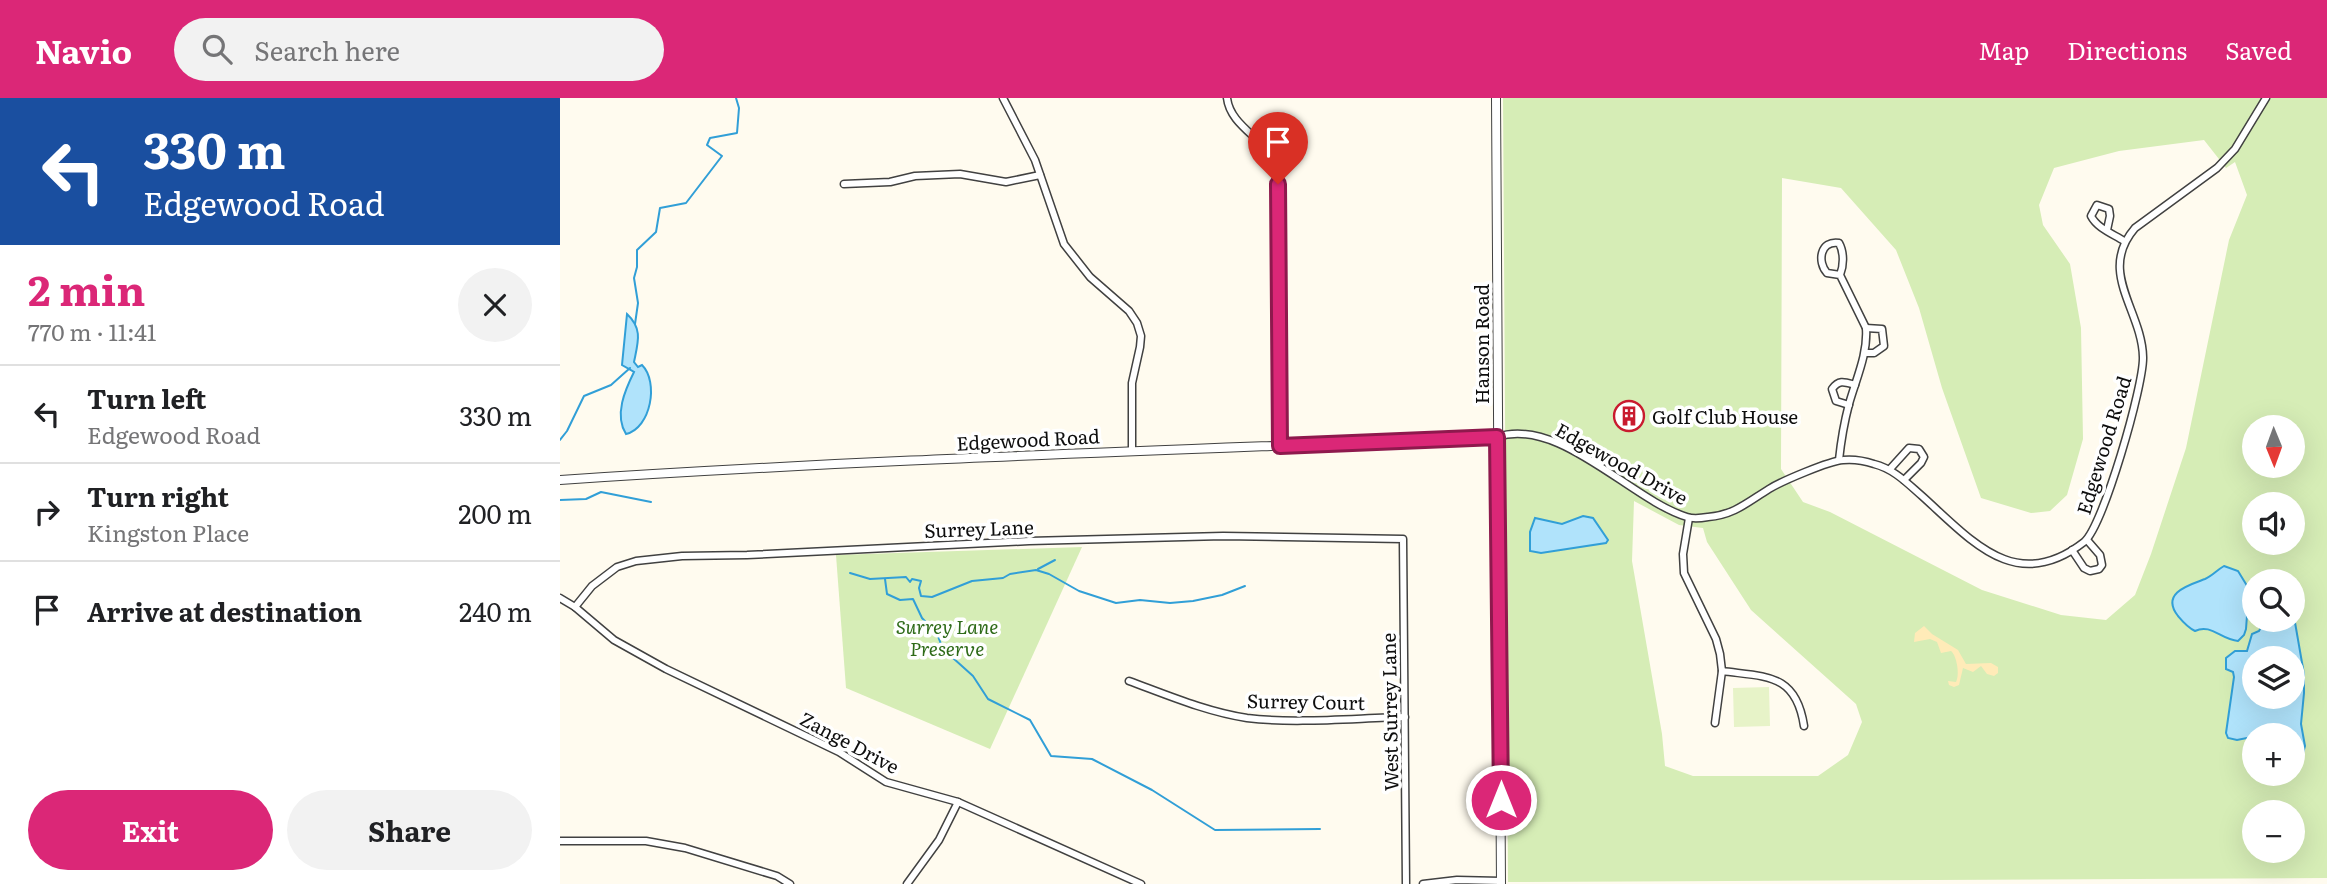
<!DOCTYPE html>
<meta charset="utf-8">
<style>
body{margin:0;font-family:Literata,serif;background:#f2f2f2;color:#202124;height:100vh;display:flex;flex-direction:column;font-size:26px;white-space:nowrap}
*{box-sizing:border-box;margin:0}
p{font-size:23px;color:#757577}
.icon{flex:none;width:38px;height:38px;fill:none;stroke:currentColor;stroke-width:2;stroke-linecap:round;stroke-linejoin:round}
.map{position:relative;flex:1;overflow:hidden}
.panel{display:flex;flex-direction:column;background:#fff;width:560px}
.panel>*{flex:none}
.guide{background:#1a4fa0;color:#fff;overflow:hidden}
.needle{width:46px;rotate:179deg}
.fabs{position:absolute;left:1682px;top:317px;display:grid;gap:14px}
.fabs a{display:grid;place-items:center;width:63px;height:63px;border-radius:50%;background:#fff;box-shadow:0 7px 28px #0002;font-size:35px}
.pin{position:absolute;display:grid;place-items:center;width:60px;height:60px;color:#fff;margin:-72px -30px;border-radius:50% 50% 50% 0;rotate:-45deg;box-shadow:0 0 7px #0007}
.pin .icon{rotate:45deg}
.me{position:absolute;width:77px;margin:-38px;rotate:0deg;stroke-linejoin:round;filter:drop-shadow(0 0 5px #0008)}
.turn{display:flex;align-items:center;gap:24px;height:147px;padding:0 28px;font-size:32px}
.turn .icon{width:91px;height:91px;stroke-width:2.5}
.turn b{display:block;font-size:49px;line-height:60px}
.round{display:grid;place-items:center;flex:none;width:74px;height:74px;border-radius:37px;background:#f2f2f2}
.headline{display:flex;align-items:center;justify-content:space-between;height:119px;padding:0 28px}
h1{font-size:42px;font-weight:700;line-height:52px;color:#db2777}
.primary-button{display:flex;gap:14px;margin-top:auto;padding:14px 28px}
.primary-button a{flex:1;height:80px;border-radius:42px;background:#db2777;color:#fff;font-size:28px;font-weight:700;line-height:80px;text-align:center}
.primary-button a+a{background:#f2f2f2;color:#202124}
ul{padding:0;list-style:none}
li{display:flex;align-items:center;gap:21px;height:98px;padding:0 28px;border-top:2px solid #e0e0e0}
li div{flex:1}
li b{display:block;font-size:26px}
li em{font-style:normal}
header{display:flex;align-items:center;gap:42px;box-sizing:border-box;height:98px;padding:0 35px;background:#db2777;color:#fff}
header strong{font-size:33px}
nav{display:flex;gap:38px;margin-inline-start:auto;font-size:24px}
.search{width:490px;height:63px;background:#f2f2f2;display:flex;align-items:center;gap:18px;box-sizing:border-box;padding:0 24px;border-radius:38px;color:#757577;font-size:26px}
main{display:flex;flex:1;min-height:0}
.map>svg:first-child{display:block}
.green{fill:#d6edb6;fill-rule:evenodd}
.sand{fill:#ffebb8}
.pitch{fill:#e7f3c8}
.water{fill:#b0e3fb;stroke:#319fd7;stroke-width:2;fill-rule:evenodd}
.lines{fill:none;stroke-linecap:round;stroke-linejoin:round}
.stream{stroke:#319fd7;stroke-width:2}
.minor-casing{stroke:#414141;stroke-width:9}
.tertiary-casing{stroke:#414141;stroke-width:10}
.minor{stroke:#fff;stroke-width:6}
.tertiary{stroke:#fff;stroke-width:8}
.route-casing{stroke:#8e194d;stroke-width:18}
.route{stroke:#db2777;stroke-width:12}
.labels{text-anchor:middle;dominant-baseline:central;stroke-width:7;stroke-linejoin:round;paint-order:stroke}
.street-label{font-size:19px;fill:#0e0e0e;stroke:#fff}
.poi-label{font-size:19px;fill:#0e0e0e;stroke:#fff;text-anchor:start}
.park-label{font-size:19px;font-style:italic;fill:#2f6b19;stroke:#fff}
</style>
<header>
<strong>Navio</strong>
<div class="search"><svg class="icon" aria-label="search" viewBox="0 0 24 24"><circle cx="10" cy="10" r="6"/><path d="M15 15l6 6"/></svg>Search here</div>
<nav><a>Map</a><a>Directions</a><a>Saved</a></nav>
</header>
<main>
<section class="panel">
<div class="guide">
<div class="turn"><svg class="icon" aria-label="left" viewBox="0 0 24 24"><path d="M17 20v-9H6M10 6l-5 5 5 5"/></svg><div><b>330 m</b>Edgewood Road</div></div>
</div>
<div class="headline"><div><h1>2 min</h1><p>770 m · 11:41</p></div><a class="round"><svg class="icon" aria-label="close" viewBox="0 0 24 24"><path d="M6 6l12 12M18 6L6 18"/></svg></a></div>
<ul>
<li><svg class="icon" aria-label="left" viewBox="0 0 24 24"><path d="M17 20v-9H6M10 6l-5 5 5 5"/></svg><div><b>Turn left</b><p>Edgewood Road</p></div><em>330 m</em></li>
<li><svg class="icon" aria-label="right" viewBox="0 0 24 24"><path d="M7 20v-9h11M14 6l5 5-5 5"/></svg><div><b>Turn right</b><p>Kingston Place</p></div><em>200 m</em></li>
<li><svg class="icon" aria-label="arrive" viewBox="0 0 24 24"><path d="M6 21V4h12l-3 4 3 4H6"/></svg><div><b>Arrive at destination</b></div><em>240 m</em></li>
</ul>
<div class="primary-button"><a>Exit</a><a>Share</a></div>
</section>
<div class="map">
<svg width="1767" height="786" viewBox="0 0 1767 786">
<rect width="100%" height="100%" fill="#fffbef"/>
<g class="green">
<path d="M943,0H1767V780L948,784ZM1644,42L1666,70L1675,64L1687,97L1669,142L1626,350L1591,456L1575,497L1546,522L1501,517L1422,492L1270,414L1243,404L1221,371L1222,80L1281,90L1336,152L1359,210L1382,290L1421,400L1471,415L1490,413L1507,397L1523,341L1521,230L1510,166L1483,127L1479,107L1494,70L1559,53ZM1694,329H1732V368H1694ZM1074,403L1119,427L1143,430L1147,444L1191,512L1296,606L1302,624L1288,657L1258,678H1133L1105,668L1102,636L1072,463ZM1694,406H1732V444H1694ZM1694,483H1732V522H1694ZM1694,560H1732V598H1694ZM1694,637H1732V676H1694ZM1694,714H1732V752H1694Z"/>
<path d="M522,449L430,651L286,590L276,457Z"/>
</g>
<path class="sand" d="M1364,528L1372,536L1398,552L1406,566L1431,565L1438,569V575L1434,578L1427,576L1421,568L1413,574L1403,570L1399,587L1394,589L1389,587L1388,583L1396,584C1400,577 1397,558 1391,553L1381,555L1377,544L1370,541L1354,544L1355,535Z"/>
<path class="pitch" d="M1209,589L1210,628L1174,629L1173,590Z"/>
<g class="water">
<path d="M67,216C83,231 78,244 74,264L78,269L82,267C99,284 91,330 66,336C54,317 65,292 74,274L62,267Z"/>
<path d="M1023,418L1033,420L1048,442L1046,445L981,455L970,453V434L975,420L1002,426Z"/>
<path d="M1664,468L1678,473L1689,491L1686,531L1684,537L1678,543C1661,542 1651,525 1635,533C1627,529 1623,524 1618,518C1600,495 1629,487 1645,481C1652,478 1657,472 1664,468Z"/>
<path d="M1733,513L1744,576V595L1741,626L1745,648L1743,655L1733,660L1732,637L1707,636L1677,642L1668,640L1666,635L1674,579L1673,574L1666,571V560L1675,553H1687L1692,536L1699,533L1705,522H1732ZM1732,560V598H1694V560Z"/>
</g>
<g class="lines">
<g class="stream">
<path d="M75,226L78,205L74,180L77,169V152L96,134L100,110L126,105L162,58L147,47L150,40L177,35L179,10L176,0"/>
<path d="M0,342L7,333L24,298L51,287L70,270"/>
<path d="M0,402L26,401L41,394L91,404"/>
<path d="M478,471L495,462"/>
<path d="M290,475L310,481L346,479L350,484L352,481L361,483L359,490L361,498L372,499L412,483L443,480L450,476L476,472L489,476L519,493L556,505L580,502L610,505L633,503L662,497L685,488"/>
<path d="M325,481L327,496L340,502L353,501L362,520L377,536L383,551L413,578L428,601L470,622L491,658L532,661L592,692L655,732L760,731"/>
</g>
<g class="minor-casing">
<g id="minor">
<path d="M443,0L475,62L504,146L530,179L569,213L577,225L581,238L580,249L572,285V352"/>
<path d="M667,0C670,26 699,38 711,58C716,66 717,77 718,86L720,348"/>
<path d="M284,86L330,84L355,78L400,76L446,84L480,77"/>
<path d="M1547,132L1550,118L1549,111L1537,107L1531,118C1537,130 1553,136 1564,143"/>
<path d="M1305,255H1314L1324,248L1322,231L1306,230"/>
<path d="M1289,307L1276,303L1272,291C1279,281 1285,284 1295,287"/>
<path d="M937,339C999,318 1071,402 1127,419C1133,421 1142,420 1148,419C1174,417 1188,404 1209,391C1222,383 1269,363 1283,362C1293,361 1305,363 1314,366C1334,371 1347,385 1362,398C1412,443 1456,497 1524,444C1543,429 1584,287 1583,259C1582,212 1537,174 1575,130L1657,70L1675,51L1706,0"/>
<path d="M1279,362C1281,343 1284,325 1289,306C1296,281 1308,256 1306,230L1280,177C1284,167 1284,154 1279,145C1260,142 1257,164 1267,175L1280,177"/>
<path d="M1330,371L1349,350L1359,351L1364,359L1361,365L1344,382"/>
<path d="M1129,420L1123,456L1124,475L1156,541L1160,556L1162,573L1155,625"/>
<path d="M1512,452L1524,470L1530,473L1539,471L1542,467L1540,457L1527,442"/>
<path d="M0,500L15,509L54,542L106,571L279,654L326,684L398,704L581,786"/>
<path d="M15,509L32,488L57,469L76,463L122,458L187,457L469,443L663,438L843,441L846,786"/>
<path d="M1162,573C1206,579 1236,575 1244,628"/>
<path d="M569,583C607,597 647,614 687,620C735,626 796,620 845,619"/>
<path d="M0,743H86L125,750L217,778L230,786"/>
<path d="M347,786L379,742L398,704"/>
<path d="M863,786L897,782L941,783"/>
</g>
</g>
<g class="tertiary-casing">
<g id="tertiary">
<path d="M936,0L941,786"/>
<path d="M0,382C312,361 625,352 937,339"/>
</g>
</g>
<use href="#minor" class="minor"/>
<use href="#tertiary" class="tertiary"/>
</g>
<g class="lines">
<g class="route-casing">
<path id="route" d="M718,86L720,348L937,339L941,702"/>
</g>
<use href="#route" class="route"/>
</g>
<defs>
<g id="building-ring" transform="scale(1.575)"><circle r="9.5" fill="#fff" stroke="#c91b2e" stroke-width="1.5"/><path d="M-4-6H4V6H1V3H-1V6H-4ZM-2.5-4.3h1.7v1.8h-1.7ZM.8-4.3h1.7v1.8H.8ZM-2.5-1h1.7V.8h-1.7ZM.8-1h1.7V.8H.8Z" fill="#c91b2e"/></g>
</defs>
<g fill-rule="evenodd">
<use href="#building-ring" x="1069" y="318"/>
</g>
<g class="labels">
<g class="street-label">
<text transform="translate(921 246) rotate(-90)">Hanson Road</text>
<text transform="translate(468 341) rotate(-3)">Edgewood Road</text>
<text transform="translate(1543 347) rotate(-73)">Edgewood Road</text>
<text transform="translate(1062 365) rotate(29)">Edgewood Drive</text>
<text transform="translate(419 430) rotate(-2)">Surrey Lane</text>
<text transform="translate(746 603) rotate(1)">Surrey Court</text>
<text transform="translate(829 614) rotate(-91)">West Surrey Lane</text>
<text transform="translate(290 644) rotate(28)">Zange Drive</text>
</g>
<g class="poi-label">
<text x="1092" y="318">Golf Club House</text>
</g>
<g class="park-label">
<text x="387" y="528">Surrey Lane<tspan x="387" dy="22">Preserve</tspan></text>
</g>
</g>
</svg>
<div class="fabs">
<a><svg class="needle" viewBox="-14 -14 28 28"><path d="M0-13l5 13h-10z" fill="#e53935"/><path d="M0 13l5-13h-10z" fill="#757577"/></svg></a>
<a><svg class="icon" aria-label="sound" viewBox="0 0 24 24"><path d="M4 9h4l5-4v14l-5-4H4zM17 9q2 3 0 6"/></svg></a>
<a><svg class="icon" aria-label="search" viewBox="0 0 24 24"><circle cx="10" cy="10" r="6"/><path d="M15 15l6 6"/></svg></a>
<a><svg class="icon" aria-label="layers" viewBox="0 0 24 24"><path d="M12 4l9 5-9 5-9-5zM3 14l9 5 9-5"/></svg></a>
<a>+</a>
<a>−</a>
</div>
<div class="pin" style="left:718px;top:86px;background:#d93025"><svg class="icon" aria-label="arrive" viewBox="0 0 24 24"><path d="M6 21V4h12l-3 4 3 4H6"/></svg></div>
<svg class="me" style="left:941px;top:702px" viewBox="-20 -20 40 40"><circle r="17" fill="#db2777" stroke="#fff" stroke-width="3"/><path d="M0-11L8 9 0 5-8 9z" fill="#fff"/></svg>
</div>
</main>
